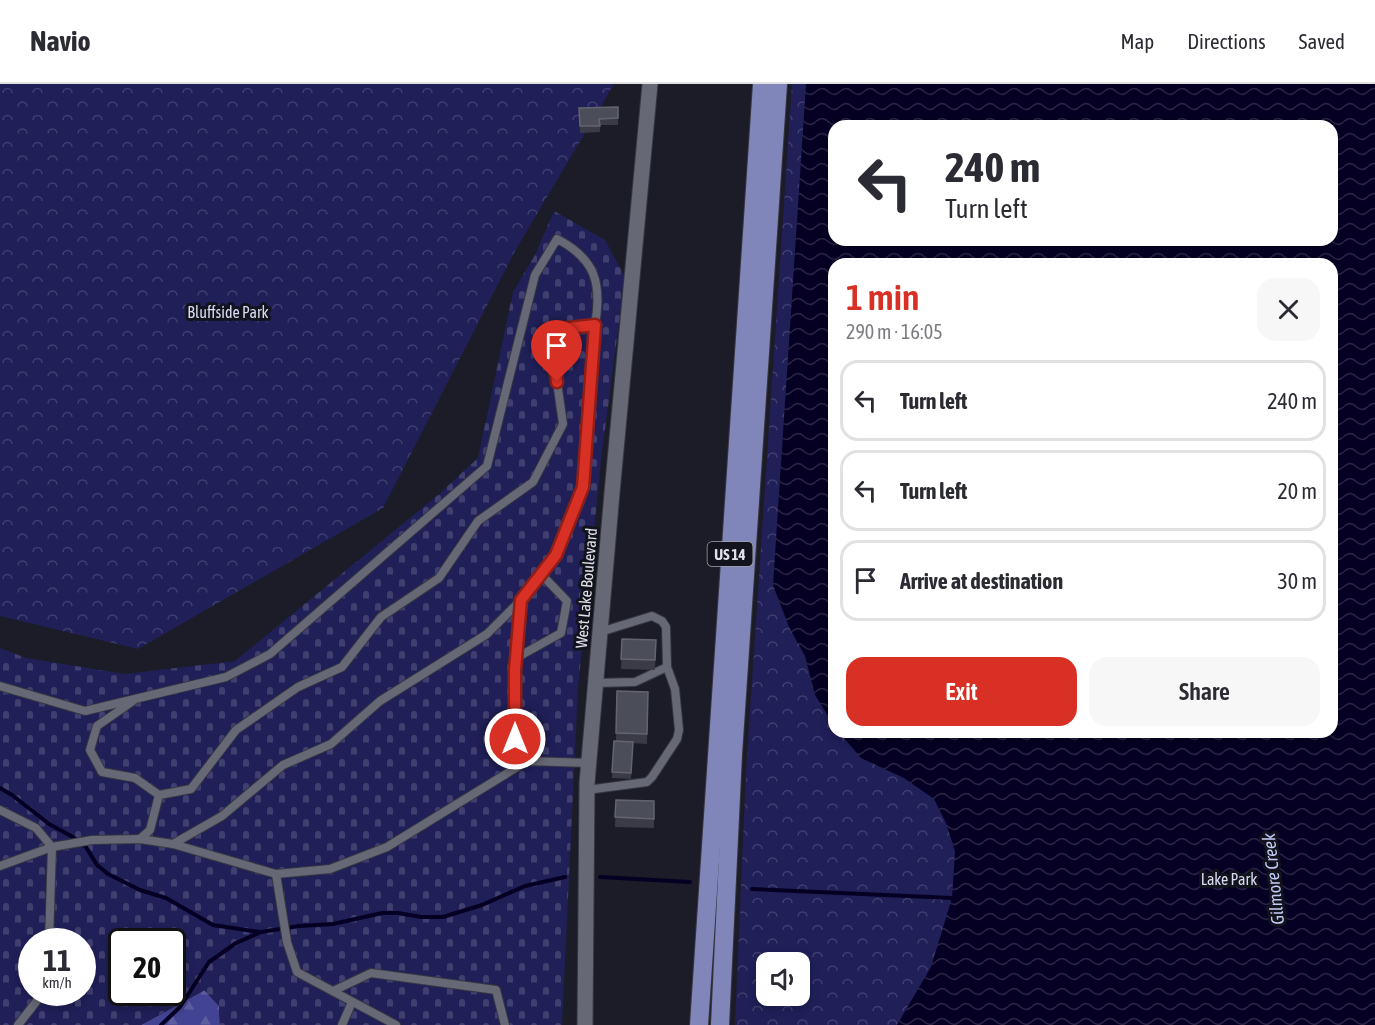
<!DOCTYPE html>
<meta charset="utf-8">
<style>
body{margin:0;font-family:"Asap Condensed",sans-serif;background:#f7f7f7;color:#2b2b33;height:100vh;display:flex;flex-direction:column;font-size:22px;white-space:nowrap}
*{box-sizing:border-box;margin:0}
p{font-size:20px;color:#7c7c81}
.icon{flex:none;width:33px;height:33px;fill:none;stroke:currentColor;stroke-width:2;stroke-linecap:round;stroke-linejoin:round}
.map{position:relative;flex:1;overflow:hidden}
.side{position:absolute;left:828px;top:174px;width:510px;height:480px;display:flex;flex-direction:column;background:#fff;border-radius:18px;box-shadow:0 3px 9px #0003}
.side>*{flex:none}
.top-card{position:absolute;left:828px;top:36px;width:510px;height:126px;border-radius:18px;box-shadow:0 3px 9px #0003;background:#fff;color:#2b2b33;overflow:hidden}
.buttons{position:absolute;left:756px;top:868px;display:grid;gap:12px}
.buttons a{display:grid;place-items:center;width:54px;height:54px;border-radius:12px;background:#fff;box-shadow:0 3px 9px #0003;font-size:30px}
.speed{position:absolute;left:18px;top:844px;display:flex;gap:12px;font-size:30px;font-weight:700;text-align:center}
.speed>*{display:grid;place-content:center;width:78px;height:78px;border-radius:50%;background:#fff;box-shadow:0 3px 9px #0003;line-height:1}
.speed small{font-size:15px;font-weight:400}
.speed .limit{border:3px solid #111;border-radius:9px;background:#fff;color:#111}
.pin{position:absolute;display:grid;place-items:center;width:51px;height:51px;color:#fff;margin:-62px -26px;border-radius:50% 50% 50% 0;rotate:-45deg;box-shadow:0 0 6px #0007}
.pin .icon{rotate:45deg}
.me{position:absolute;width:66px;margin:-33px;rotate:0deg;stroke-linejoin:round;filter:drop-shadow(0 0 4px #0008)}
.turn{display:flex;align-items:center;gap:21px;height:126px;padding:0 18px;font-size:27px}
.turn .icon{width:78px;height:78px;stroke-width:2.5}
.turn b{display:block;font-size:42px;line-height:51px}
.round{display:grid;place-items:center;flex:none;width:63px;height:63px;border-radius:18px;background:#f7f7f7}
.summary{display:flex;align-items:center;justify-content:space-between;height:102px;padding:0 18px}
h1{font-size:36px;font-weight:600;line-height:45px;color:#d93025}
.primary-button{display:flex;gap:12px;margin-top:auto;padding:12px 18px}
.primary-button a{flex:1;height:69px;border-radius:18px;background:#d93025;color:#fff;font-size:24px;font-weight:600;line-height:69px;text-align:center}
.primary-button a+a{background:#f7f7f7;color:#2b2b33}
ul{padding:0;list-style:none}
li{display:flex;align-items:center;gap:18px;height:81px;margin:0 12px 9px;padding:0 6px;border:3px solid #e1e1e2;border-radius:18px}
li div{flex:1}
li b{display:block;font-size:22px}
li em{font-style:normal}
header{display:flex;align-items:center;gap:36px;box-sizing:border-box;height:84px;padding:0 30px;background:#fff;border-bottom:2px solid #e1e1e2}
header strong{font-size:28px}
nav{display:flex;gap:33px;margin-inline-start:auto;font-size:21px}
.map>svg:first-child{display:block}
.forest{fill:url(#forest-firs)}
.cemetery{fill:url(#cemetery-stones);fill-rule:evenodd}
.park{fill:url(#park-crowns);fill-rule:evenodd}
.water{fill:url(#water-waves);fill-rule:evenodd}
.lines{fill:none;stroke-linecap:round;stroke-linejoin:round}
.stream{stroke:#050023;stroke-width:4}
.service-casing{stroke:#363740;stroke-width:10}
.minor-casing{stroke:#363740;stroke-width:17}
.trunk-casing{stroke:#363740;stroke-width:20}
.service{stroke:#666875;stroke-width:8}
.minor{stroke:#666875;stroke-width:15}
.trunk{stroke:#8186ba;stroke-width:18}
.wall{fill:#3a3b47}
.building{fill:#4b4d58;stroke:#63646f;stroke-width:1.5}
.route-casing{stroke:#8d1f18;stroke-width:15}
.route{stroke:#d93025;stroke-width:10}
.labels{text-anchor:middle;dominant-baseline:central;stroke-width:6;stroke-linejoin:round;paint-order:stroke}
.shield{fill:#12131d;stroke:#a2a3ab;stroke-width:1.5}
.shield-label{font-size:15px;font-weight:bold;fill:#e0e1e8}
.park-label{font-size:16px;fill:#d8dbf2;stroke:#12131d}
.street-label{font-size:16px;fill:#e0e1e8;stroke:#12131d}
.water-label{font-size:18px;font-style:italic;fill:#c4caf6;stroke:#12131d}
</style>
<header>
<strong>Navio</strong>
<nav><a>Map</a><a>Directions</a><a>Saved</a></nav>
</header>
<div class="map">
<svg width="1375" height="941" viewBox="0 0 1375 941">
<defs>
<pattern id="forest-firs" width="22" height="20" patternUnits="userSpaceOnUse" patternTransform="scale(1.5)"><rect width="22" height="20" fill="#424392"/><path d="M5 1l3.5 6h-7zM16 11l3.5 6h-7z" fill="#5d5ea1"/></pattern>
<pattern id="cemetery-stones" width="16" height="16" patternUnits="userSpaceOnUse" patternTransform="scale(1.5)"><rect width="16" height="16" fill="#201f58"/><path d="M2 7V4a2 2 0 0 1 4 0v3zM10 15v-3a2 2 0 0 1 4 0v3z" fill="#403f70"/></pattern>
<pattern id="park-crowns" width="20" height="18" patternUnits="userSpaceOnUse" patternTransform="scale(1.5)"><rect width="20" height="18" fill="#201f58"/><path d="M2 6a3 3 0 1 1 6 0M12 15a3 3 0 1 1 6 0" fill="none" stroke="#403f70"/></pattern>
<pattern id="water-waves" width="16" height="10" patternUnits="userSpaceOnUse" patternTransform="scale(1.5)"><rect width="16" height="10" fill="#050023"/><path d="M0 5q4-4 8 0t8 0" fill="none" stroke="#292543"/></pattern>
</defs>
<rect width="100%" height="100%" fill="#1b1c27"/>
<path class="forest" d="M205,906L219,922L220,941H141Z"/>
<path class="cemetery" d="M554,127L605,156L625,193L602,368L578,603L562,941H220L219,922L204,906L141,941H0V564L26,574L125,590L235,577L438,411L478,374L513,208L535,171ZM32,858H82V909H32ZM122,858H172V909H122Z"/>
<g class="park">
<path d="M0,0H614L515,167L383,424L138,565L0,532Z"/>
<path d="M792,0H1375V941H735L746,688ZM834,42H1332V156H834ZM834,180H1332V648H834ZM766,879H800V912H766Z"/>
</g>
<path class="water" d="M806,0H1375V941H897L931,883L952,814L955,767L946,739L934,715L904,694L861,674L839,648H1332V180H834V641L815,611L805,572L789,543L773,501ZM834,42H1332V156H834Z"/>
<g class="lines">
<g class="stream">
<path d="M0,704L12,711L49,740L73,753L86,763L97,781L108,790L140,806L166,814L213,841L260,848"/>
<path d="M600,793L690,798"/>
<path d="M752,805L952,814"/>
<path d="M161,941L180,923L209,878L236,859L261,848L299,842L333,840L382,829H398L421,833H443L482,821L525,802L565,793"/>
</g>
<g class="service-casing">
<g id="service">
<path d="M516,574L561,549L567,517L541,490"/>
<path d="M596,599L635,598L667,583"/>
<path d="M0,602L85,627L226,593L270,570L487,382L535,191L557,155C596,175 602,200 595,241L583,403L556,471L521,516L515,586V655L527,677"/>
<path d="M133,617L97,642L90,666L102,688L135,694L159,711L150,746L140,755"/>
<path d="M587,706L647,698L652,693L677,655L679,646L675,605L667,583L666,543L662,537L652,532L600,548"/>
<path d="M159,711L191,705L236,646L298,603L342,583L381,533L439,494L478,437L533,398L563,340L554,277L560,245L595,241"/>
<path d="M0,726L36,744L52,763L49,858"/>
<path d="M173,760L222,732L283,681L331,660L380,617L487,550L521,516"/>
<path d="M0,782L52,763L92,756L140,755L173,760L276,790L330,785L387,763L527,677L589,679"/>
<path d="M276,790L287,858L297,888L396,941"/>
<path d="M333,907L371,889L496,906L505,941"/>
<path d="M18,941L36,918L40,909"/>
<path d="M342,941L352,918"/>
</g>
</g>
<g class="minor-casing">
<path id="minor" d="M585,941L587,699L612,409L650,0"/>
</g>
<g class="trunk-casing">
<g id="trunk">
<path d="M699,941L762,0"/>
<path d="M720,941L733,670L778,0"/>
</g>
</g>
<use href="#service" class="service"/>
<use href="#minor" class="minor"/>
<use href="#trunk" class="trunk"/>
</g>
<g class="wall">
<path d="M618,23V41H600V48L580,49L579,24Z"/>
<path d="M622,555L656,556L655,586L621,585Z"/>
<path d="M617,607L648,608L647,660L633,659L631,695L612,694L614,657H616Z"/>
<path d="M616,716L654,717V744L615,743Z"/>
</g>
<g class="building">
<path d="M618,23V34L599,35L600,42H580L579,24Z"/>
<path d="M622,555L656,556L655,576L621,575Z"/>
<path d="M617,607L648,608L647,650L616,649Z"/>
<path d="M614,657L633,658L631,689L612,688Z"/>
<path d="M616,716L654,717V735L615,733Z"/>
</g>
<g class="lines">
<g class="route-casing">
<path id="route" d="M515,655V586L521,516L556,471L583,403L595,241L560,245L554,277L557,298"/>
</g>
<use href="#route" class="route"/>
</g>
<g class="labels">
<rect class="shield" x="707.5" y="458" width="45" height="24" rx="4.5"/>
<g class="shield-label">
<text x="730" y="470">US 14</text>
</g>
<g class="park-label">
<text x="228" y="228">Bluffside Park</text>
<text x="1229" y="795">Lake Park</text>
</g>
<g class="street-label">
<text transform="translate(586 504) rotate(-85)">West Lake Boulevard</text>
</g>
<g class="water-label">
<text transform="translate(1273 795) rotate(-96)">Gilmore Creek</text>
</g>
</g>
</svg>
<div class="buttons">
<a><svg class="icon" aria-label="sound" viewBox="0 0 24 24"><path d="M4 9h4l5-4v14l-5-4H4zM17 9q2 3 0 6"/></svg></a>
</div>
<div class="speed"><div>11<small>km/h</small></div><div class="limit">20</div></div>
<div class="pin" style="left:557px;top:298px;background:#d93025"><svg class="icon" aria-label="arrive" viewBox="0 0 24 24"><path d="M6 21V4h12l-3 4 3 4H6"/></svg></div>
<svg class="me" style="left:515px;top:655px" viewBox="-20 -20 40 40"><circle r="17" fill="#d93025" stroke="#fff" stroke-width="3"/><path d="M0-11L8 9 0 5-8 9z" fill="#fff"/></svg>
<div class="top-card">
<div class="turn"><svg class="icon" aria-label="left" viewBox="0 0 24 24"><path d="M17 20v-9H6M10 6l-5 5 5 5"/></svg><div><b>240 m</b>Turn left</div></div>
</div>
<section class="side">
<div class="summary"><div><h1>1 min</h1><p>290 m · 16:05</p></div><a class="round"><svg class="icon" aria-label="close" viewBox="0 0 24 24"><path d="M6 6l12 12M18 6L6 18"/></svg></a></div>
<ul>
<li><svg class="icon" aria-label="left" viewBox="0 0 24 24"><path d="M17 20v-9H6M10 6l-5 5 5 5"/></svg><div><b>Turn left</b></div><em>240 m</em></li>
<li><svg class="icon" aria-label="left" viewBox="0 0 24 24"><path d="M17 20v-9H6M10 6l-5 5 5 5"/></svg><div><b>Turn left</b></div><em>20 m</em></li>
<li><svg class="icon" aria-label="arrive" viewBox="0 0 24 24"><path d="M6 21V4h12l-3 4 3 4H6"/></svg><div><b>Arrive at destination</b></div><em>30 m</em></li>
</ul>
<div class="primary-button"><a>Exit</a><a>Share</a></div>
</section>
</div>
